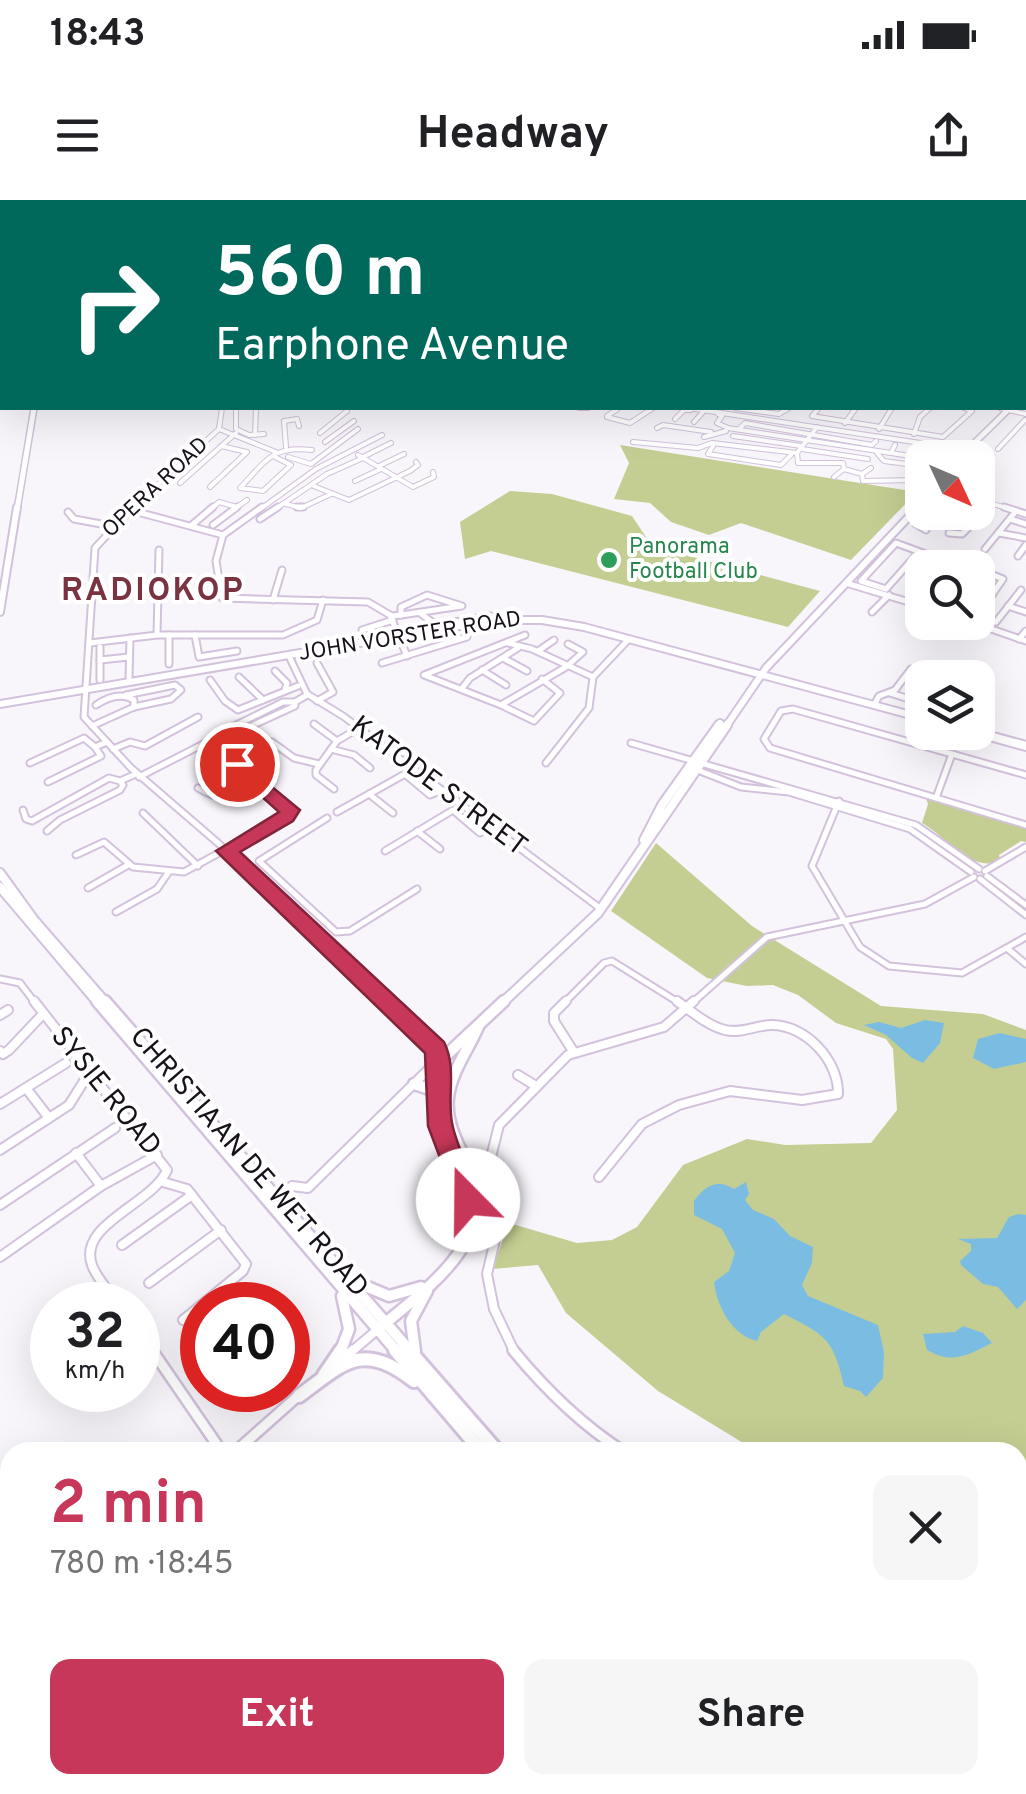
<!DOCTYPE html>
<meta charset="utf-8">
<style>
body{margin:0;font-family:Overpass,sans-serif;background:#f6f6f6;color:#202124;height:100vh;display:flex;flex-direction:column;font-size:38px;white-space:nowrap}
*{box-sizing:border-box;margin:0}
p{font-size:32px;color:#757577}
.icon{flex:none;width:55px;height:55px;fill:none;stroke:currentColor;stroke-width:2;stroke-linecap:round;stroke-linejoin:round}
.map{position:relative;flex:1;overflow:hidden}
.sheet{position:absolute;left:0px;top:1242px;width:1028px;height:352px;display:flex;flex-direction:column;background:#fff;border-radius:30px 30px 0 0;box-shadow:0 10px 40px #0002}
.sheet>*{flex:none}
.hud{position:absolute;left:0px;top:0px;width:1028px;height:210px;box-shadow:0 10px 40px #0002;background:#00695c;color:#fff;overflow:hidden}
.needle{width:65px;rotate:134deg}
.tools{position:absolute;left:905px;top:240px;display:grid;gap:20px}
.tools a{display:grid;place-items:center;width:90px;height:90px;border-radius:20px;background:#fff;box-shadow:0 10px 40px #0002;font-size:50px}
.speed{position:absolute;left:30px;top:1082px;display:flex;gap:20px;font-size:50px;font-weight:700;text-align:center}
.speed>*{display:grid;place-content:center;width:130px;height:130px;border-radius:50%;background:#fff;box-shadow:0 10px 40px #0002;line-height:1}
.speed small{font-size:25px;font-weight:400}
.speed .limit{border:15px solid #d22;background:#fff;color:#111}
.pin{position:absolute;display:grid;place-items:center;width:85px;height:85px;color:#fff;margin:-42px;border:5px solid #fff;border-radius:50%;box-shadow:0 2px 10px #0007}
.me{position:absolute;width:110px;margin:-55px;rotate:338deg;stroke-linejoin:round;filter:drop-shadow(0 0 8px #0008)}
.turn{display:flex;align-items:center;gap:35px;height:210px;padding:0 50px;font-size:45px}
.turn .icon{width:130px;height:130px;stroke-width:2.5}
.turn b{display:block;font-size:70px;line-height:85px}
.round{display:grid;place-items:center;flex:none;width:105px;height:105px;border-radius:20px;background:#f6f6f6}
.head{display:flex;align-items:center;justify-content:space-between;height:170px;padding:0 50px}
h1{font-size:60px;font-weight:700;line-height:75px;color:#c63759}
.cta{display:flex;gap:20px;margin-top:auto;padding:20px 50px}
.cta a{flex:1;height:115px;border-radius:20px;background:#c63759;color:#fff;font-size:40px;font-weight:700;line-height:115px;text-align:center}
.cta a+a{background:#f6f6f6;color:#202124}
.status{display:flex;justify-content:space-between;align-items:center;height:70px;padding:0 50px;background:#fff;direction:ltr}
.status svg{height:28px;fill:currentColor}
header{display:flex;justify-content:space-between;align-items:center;height:130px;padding:0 50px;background:#fff;font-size:45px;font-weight:700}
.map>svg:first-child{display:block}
.green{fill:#c4ce92}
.water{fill:#7bbde2}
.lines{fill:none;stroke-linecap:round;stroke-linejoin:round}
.street-far4-casing{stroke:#d2c2dc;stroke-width:5}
.street-far3-casing{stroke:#d2c2dc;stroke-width:6}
.street-far2-casing{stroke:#d2c2dc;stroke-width:9}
.street-far1-casing{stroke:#d2c2dc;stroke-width:12}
.street-casing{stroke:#d2c2dc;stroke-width:14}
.secondary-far5-casing{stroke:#d2c2dc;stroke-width:6}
.secondary-far4-casing{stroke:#d2c2dc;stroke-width:8}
.secondary-far3-casing{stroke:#d2c2dc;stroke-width:10}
.secondary-far2-casing{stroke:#d2c2dc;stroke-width:12}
.secondary-far1-casing{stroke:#d2c2dc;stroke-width:15}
.secondary-casing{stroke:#d2c2dc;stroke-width:18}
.street-far4{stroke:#fff;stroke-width:2.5}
.street-far3{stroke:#fff;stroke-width:4}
.street-far2{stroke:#fff;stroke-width:5}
.street-far1{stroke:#fff;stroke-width:8}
.street{stroke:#fff;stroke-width:9}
.secondary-far5{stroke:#fff;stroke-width:4}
.secondary-far4{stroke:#fff;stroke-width:5}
.secondary-far3{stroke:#fff;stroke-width:6}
.secondary-far2{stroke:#fff;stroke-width:8}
.secondary-far1{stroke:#fff;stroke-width:10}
.secondary{stroke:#fff;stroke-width:12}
.route{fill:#c63759;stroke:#81243a;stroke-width:2.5}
.leisure-dot{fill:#2e9e5b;stroke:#fff;stroke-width:4}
.labels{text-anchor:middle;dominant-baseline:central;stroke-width:8;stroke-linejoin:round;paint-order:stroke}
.far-street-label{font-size:22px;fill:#17111a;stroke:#fff}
.far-leisure-label{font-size:22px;fill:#27864d;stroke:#fff;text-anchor:start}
.street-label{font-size:28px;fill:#17111a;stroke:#fff}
.far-district-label{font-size:32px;font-weight:bold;letter-spacing:2.5px;fill:#7a3340;stroke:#fff}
</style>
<div class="status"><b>18:43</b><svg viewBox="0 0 49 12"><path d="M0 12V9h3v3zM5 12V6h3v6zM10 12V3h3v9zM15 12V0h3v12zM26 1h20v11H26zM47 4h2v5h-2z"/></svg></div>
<header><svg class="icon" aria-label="menu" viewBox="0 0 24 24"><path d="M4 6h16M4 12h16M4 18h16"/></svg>Headway<svg class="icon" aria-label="share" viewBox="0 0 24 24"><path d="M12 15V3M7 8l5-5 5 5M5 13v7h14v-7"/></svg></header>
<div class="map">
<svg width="1026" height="1594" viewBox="0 0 1026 1594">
<rect width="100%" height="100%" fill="#f9f6fb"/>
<g class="green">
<path d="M620,245L917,292L851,360L741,323L709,335L671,322L650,303L614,299L629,263Z"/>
<path d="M510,291L552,294L632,316L652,346L820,391L788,427L491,351L465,359L460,322Z"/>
<path d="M925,596L1026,626V642L1021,641L999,655L1000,660C973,675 946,636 922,623L928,604Z"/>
<path d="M656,643L752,726L881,806L983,814L1026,830V1468L1018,1460V1252H758L658,1191L566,1113L538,1065L492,1069L509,1023L577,1043L612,1040L637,1027L683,965L747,939L785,945L871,943L897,910L893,849L886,839L836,823L798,795L773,785L747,786L707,778L611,711Z"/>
</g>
<g class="water">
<path d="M925,820L944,823L940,843L923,863L912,858L886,835L864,825L879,822L901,828Z"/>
<path d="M1000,833L1026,839V862L994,869L973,858L978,839Z"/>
<path d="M746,982L749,994L745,1000L753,1010L774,1019L790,1036L813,1047L812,1063L802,1085L808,1096L878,1125L884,1152L883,1178L866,1197L860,1191L844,1186C834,1139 825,1135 784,1114L761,1132L757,1141C732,1135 717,1107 714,1082L729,1071L735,1053L722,1029L694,1015V1001C704,986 718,978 734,989Z"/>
<path d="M1018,1014L1026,1015V1100L1017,1109L998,1087L983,1084L961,1065L960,1061L971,1051V1044L958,1039L997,1038L1009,1017Z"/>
<path d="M963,1126L983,1133L992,1143C968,1155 952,1165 927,1150L923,1134L955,1132Z"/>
</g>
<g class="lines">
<g class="street-far4-casing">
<g id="street-far4">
<path d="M200,0L219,2"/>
<path d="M387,0H433"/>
<path d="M909,0L913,2"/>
<path d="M972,0L982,2"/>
<path d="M1011,0L1015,2"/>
<path d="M529,1L541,2"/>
<path d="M868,1L873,0"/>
<path d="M97,2L156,0"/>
<path d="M710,2L718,0"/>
<path d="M924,2H937"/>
<path d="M987,2L1000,0"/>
<path d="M1019,2H1026L1023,0"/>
</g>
</g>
<g class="street-far3-casing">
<g id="street-far3">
<path d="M236,208V229L249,235L264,234"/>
<path d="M579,208H588"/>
<path d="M689,208L973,251"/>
<path d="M735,208L779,214L789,208"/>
<path d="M819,208L812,216L943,237L972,211L964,208"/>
<path d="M1000,208L1026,214"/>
<path d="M718,214L722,216L717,223L728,228L891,253L895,245"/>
<path d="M607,216L619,208"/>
<path d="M607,217L630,223L653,208"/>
<path d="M675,219L684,210H691"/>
<path d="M694,222L703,212"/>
<path d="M845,223L856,208"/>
<path d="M817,227L797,253L798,263H843L844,269L862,274L863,281L915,280"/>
<path d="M657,228L663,225L711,232"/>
<path d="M740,228L745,223L872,245L876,241"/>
<path d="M219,229L276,252"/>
<path d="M879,229L892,208"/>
<path d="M320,233L347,211"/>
<path d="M914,234L920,217L930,208"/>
<path d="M255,235L256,208"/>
<path d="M733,236L801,246"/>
<path d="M704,237L726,231"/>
<path d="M325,242L354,221"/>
<path d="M633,242L698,248L712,243L797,253"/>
<path d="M713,246L708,254L781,265L791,255"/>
<path d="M286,247L284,221L297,219L299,226"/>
<path d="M802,249L868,259"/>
<path d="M998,249L1025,220"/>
<path d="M877,253L884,261L922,266"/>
<path d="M891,253L910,256L915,248"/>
<path d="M358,255L413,287L434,277L433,272"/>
<path d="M273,256L291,265L263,291L240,288C266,261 272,245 312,250"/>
<path d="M910,256L924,258"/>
<path d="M288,257L311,264L358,229"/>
<path d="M363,257L391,243"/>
<path d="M929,258L933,253L947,255"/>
<path d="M379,266L404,254"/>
<path d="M862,274L871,268"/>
<path d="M834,277L844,269"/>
<path d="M355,281L381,269"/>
<path d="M180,283L236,233"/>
<path d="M311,285L349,300L410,271L418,265L416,262"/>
<path d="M210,287L247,252L221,246"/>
<path d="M978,299L1012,310"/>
<path d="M286,304L301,308L331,294"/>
<path d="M237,307L247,300"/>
<path d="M130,310L219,229L222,208"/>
<path d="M210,310L219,302L237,307L234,310"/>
<path d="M259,310L316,269L382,235"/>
<path d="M274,310L327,274L363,258"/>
<path d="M986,310L992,304"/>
</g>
</g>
<g class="street-far2-casing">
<g id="street-far2">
<path d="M133,307L95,348L84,517L131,568L218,643L389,804"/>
<path d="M297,307H303"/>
<path d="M1004,307L1026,314"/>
<path d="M130,310L223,335L216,361L222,398L368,402L390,415L407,456"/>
<path d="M68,312L74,319L112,326"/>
<path d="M926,312L916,324L926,330"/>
<path d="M940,312L949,317L943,324"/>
<path d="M260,319L278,307"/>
<path d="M1010,319L1026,324"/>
<path d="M192,325L213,307"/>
<path d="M213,325L237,307"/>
<path d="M949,333L962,334L989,307"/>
<path d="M999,333L1026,338"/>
<path d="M223,335L262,307"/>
<path d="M985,349L1016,311"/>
<path d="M918,353L886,389L861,381L896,343L942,360L938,368"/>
<path d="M1018,356L1026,345"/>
<path d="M957,363L972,368"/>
<path d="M978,369L1003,379L978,415"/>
<path d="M846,383L922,406"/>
<path d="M978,389L993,394"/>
<path d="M427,395L462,406L401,415V407Z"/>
<path d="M273,400L282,370"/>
<path d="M908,401L922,385"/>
<path d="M1008,406L1026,412"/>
<path d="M872,412L889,395"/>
<path d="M420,413L436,425L491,416"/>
<path d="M391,416L401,415"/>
<path d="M971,422L1026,441"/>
<path d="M996,422L1021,390"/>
<path d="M362,430L393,420"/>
<path d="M157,435L159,350"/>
<path d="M169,435V464"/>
<path d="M195,435L199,457L237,451"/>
<path d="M525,435L424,475L501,505L566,467L583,452L568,444"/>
<path d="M1019,439L1026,431"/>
<path d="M90,443L157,435H283L317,420L323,400"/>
<path d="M508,443L532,449L593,477"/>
<path d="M100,447V460"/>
<path d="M538,451L554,440"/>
<path d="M289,456L307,494L343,516L601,709"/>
<path d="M503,458L527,471"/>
<path d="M317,463L333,492L317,501"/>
<path d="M382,463L467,437"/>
<path d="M482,470L506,485"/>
<path d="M275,471L287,483L285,490"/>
<path d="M239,477L263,500"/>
<path d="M129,478L130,438"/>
<path d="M100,480V460L129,457"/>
<path d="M210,480L225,501L238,510L298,486"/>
<path d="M463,487L470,478L518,448"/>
<path d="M978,490V496"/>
<path d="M890,493L922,503"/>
<path d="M283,502H295V506L238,532L232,527Z"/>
<path d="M295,502L307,495"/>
<path d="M96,505C108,497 121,492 134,500V507"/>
<path d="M501,505L534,521L560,493L542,479"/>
<path d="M874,505L879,496L895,490L911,469L943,478"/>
<path d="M314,524L337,541"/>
<path d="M92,526L134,507L171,499L181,490L175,485L126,495"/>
<path d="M272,542L294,558L319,564"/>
<path d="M631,543L916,625L979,669"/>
<path d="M113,549L130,542L145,546L198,517"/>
<path d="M331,549L354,555L370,568"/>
<path d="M30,563L84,538L95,547"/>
<path d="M546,563L589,508L593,477L629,439"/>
<path d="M695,569L741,587L789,592L910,629L971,672"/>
<path d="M1026,575L793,509L781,511L764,539L770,548L1026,625"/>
<path d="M139,577L217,537"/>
<path d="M48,582L101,556L95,547L107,542"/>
<path d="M198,588C221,603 239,598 262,585"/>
<path d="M334,589L316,575V570L337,541L359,528"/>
<path d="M369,594L393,613"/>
<path d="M936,598L952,554"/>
<path d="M839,601L812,666L860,747L889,766L962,773L1026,737"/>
<path d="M23,610L26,619L32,621L109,578L120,581"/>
<path d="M337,612L405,574L430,595L442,590"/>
<path d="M143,613L198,666"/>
<path d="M327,618L259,661L336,732L350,731L417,689"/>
<path d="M47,631L60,620L120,590L123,585L120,581L136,574"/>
<path d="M417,631L440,649"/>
<path d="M385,651L453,610L480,633L492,627"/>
<path d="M76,655L104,642L133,667L184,672L287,616L290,610L286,605L237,564"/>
<path d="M985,671L1026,647"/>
<path d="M987,676L1026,705"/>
<path d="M980,679L1026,715"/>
<path d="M88,688L128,665"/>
<path d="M116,712L157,689L168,673"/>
<path d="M1008,749L1026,764"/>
<path d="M0,779L20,783L36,804"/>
<path d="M563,804L604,763L612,761L681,804"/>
<path d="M691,804L767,737L925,704L974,677"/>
</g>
</g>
<g class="street-far1-casing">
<g id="street-far1">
<path d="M34,801L167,970C153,1004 77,1024 92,1065C96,1078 111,1093 119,1105"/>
<path d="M386,801L436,849L447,853"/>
<path d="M566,801L554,813V821L573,851"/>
<path d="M0,815L8,810"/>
<path d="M0,851L3,854L9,850L43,814"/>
<path d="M518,875L536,886"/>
<path d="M26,888L49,918"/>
<path d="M0,904L66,863"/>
<path d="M0,950L69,905L89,873"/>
<path d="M76,953L101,986"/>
<path d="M599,977L642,924L679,905L730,891L802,900L838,894C839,861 806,825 772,825C756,825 741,834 725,830C708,826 691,811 677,801"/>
<path d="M163,982L187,989L246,1064L243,1071L183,1120"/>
<path d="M292,986L308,988L438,860"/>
<path d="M0,1005L115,928"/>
<path d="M122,1045L192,995"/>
<path d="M0,1057L101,986L157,955"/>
<path d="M149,1083L221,1030"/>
<path d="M138,1131L153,1153"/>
<path d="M350,1153L377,1130"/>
<path d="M515,1153L494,1109L487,1074L502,1010L491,957L499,925L568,855L664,827L694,801"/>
</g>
</g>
<g class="street-casing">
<g id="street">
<path d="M152,1150L222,1252"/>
<path d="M513,1150C545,1189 582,1225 624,1252"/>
<path d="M340,1162L353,1150"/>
<path d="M235,1252L299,1195"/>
<path d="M0,1458L10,1449"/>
<path d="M0,1538L10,1516"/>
<path d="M1018,1565L1026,1572"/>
<path d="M67,1585L72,1594"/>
<path d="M289,1585L294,1594"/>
<path d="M369,1585L375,1594"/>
<path d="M652,1585L658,1594"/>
<path d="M904,1585L915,1594"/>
<path d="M355,1594L363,1585"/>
<path d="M618,1594L625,1585"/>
</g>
</g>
<g class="secondary-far5-casing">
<path id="secondary-far5" d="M851,0L857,2"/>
</g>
<g class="secondary-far4-casing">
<g id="secondary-far4">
<path d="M959,258L1010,208"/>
<path d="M17,310L34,208"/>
<path d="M916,310L922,303"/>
</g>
</g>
<g class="secondary-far3-casing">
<g id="secondary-far3">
<path d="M0,412L17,307"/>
<path d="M0,504L495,420H542L584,427L922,518"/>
<path d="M717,528L720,523"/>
<path d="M725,528L766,468L918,307"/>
</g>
</g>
<g class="secondary-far2-casing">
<g id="secondary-far2">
<path d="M975,532L1026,546"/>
<path d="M644,640L662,605L719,525"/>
<path d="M0,673L34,720L107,804"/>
<path d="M0,687L99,804"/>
<path d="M501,804L598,713L727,525"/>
</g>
</g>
<g class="secondary-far1-casing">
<g id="secondary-far1">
<path d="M97,801L398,1153"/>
<path d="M105,801L412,1153"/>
<path d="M414,884L438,892"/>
<path d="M467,1043L468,1000L448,952L438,913L439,862L504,801"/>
<path d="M358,1083L389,1096L421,1087"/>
<path d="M383,1125C430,1086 497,1040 470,971C460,946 445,925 448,898C451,872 468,850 478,827"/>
<path d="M415,1151L411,1121L427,1091"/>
<path d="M340,1153L349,1129L342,1096"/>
</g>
</g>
<g class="secondary-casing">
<g id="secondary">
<path d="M395,1150L482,1252"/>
<path d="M409,1150L498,1252"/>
<path d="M324,1175L341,1150"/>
<path d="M299,1196C345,1162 362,1141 414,1181"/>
<path d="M707,1585L712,1594"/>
<path d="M745,1585L751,1594"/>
</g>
</g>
<use href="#street-far4" class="street-far4"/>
<use href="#street-far3" class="street-far3"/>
<use href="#street-far2" class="street-far2"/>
<use href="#street-far1" class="street-far1"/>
<use href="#street" class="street"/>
<use href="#secondary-far5" class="secondary-far5"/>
<use href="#secondary-far4" class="secondary-far4"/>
<use href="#secondary-far3" class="secondary-far3"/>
<use href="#secondary-far2" class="secondary-far2"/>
<use href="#secondary-far1" class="secondary-far1"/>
<use href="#secondary" class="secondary"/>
</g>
<path class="route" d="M237,558L300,610L293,621L240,652L444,842C457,868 447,895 452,923C457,949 472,975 481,1000L477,1008L468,1012L459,1008L428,926L425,853L216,651L279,612L231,569V560Z"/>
<circle class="leisure-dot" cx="609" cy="360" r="10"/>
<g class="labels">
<g class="far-street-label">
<text transform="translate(156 288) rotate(-43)">OPERA ROAD</text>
<text transform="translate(410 437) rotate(-9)">JOHN VORSTER ROAD</text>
</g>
<g class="far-leisure-label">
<text x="629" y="347">Panorama<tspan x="629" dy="25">Football Club</tspan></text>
</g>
<g class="street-label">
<text transform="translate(438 587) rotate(37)">KATODE STREET</text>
<text transform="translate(105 892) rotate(51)">SYSIE ROAD</text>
<text transform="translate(248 963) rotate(49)">CHRISTIAAN DE WET ROAD</text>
</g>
<g class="far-district-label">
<text x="153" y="392">RADIOKOP</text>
</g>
</g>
</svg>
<div class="tools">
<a><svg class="needle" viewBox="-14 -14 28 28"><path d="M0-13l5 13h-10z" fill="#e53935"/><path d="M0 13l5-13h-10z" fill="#757577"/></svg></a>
<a><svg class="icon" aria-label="search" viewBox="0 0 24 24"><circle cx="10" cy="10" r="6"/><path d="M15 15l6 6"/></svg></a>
<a><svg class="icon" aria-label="layers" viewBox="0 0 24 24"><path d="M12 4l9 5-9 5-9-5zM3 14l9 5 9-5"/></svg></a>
</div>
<div class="speed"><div>32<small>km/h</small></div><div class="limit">40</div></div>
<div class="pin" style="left:237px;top:564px;background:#d93025"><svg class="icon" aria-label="arrive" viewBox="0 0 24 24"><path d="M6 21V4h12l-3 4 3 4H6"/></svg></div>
<svg class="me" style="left:468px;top:1000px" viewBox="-20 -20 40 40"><circle r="19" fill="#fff"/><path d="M0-13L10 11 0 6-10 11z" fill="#c63759"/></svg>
<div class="hud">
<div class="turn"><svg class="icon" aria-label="right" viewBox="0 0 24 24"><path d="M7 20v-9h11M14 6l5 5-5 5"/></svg><div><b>560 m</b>Earphone Avenue</div></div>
</div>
<section class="sheet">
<div class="head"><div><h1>2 min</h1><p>780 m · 18:45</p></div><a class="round"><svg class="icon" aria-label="close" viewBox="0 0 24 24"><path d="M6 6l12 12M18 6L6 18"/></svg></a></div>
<div class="cta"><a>Exit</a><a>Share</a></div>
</section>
</div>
